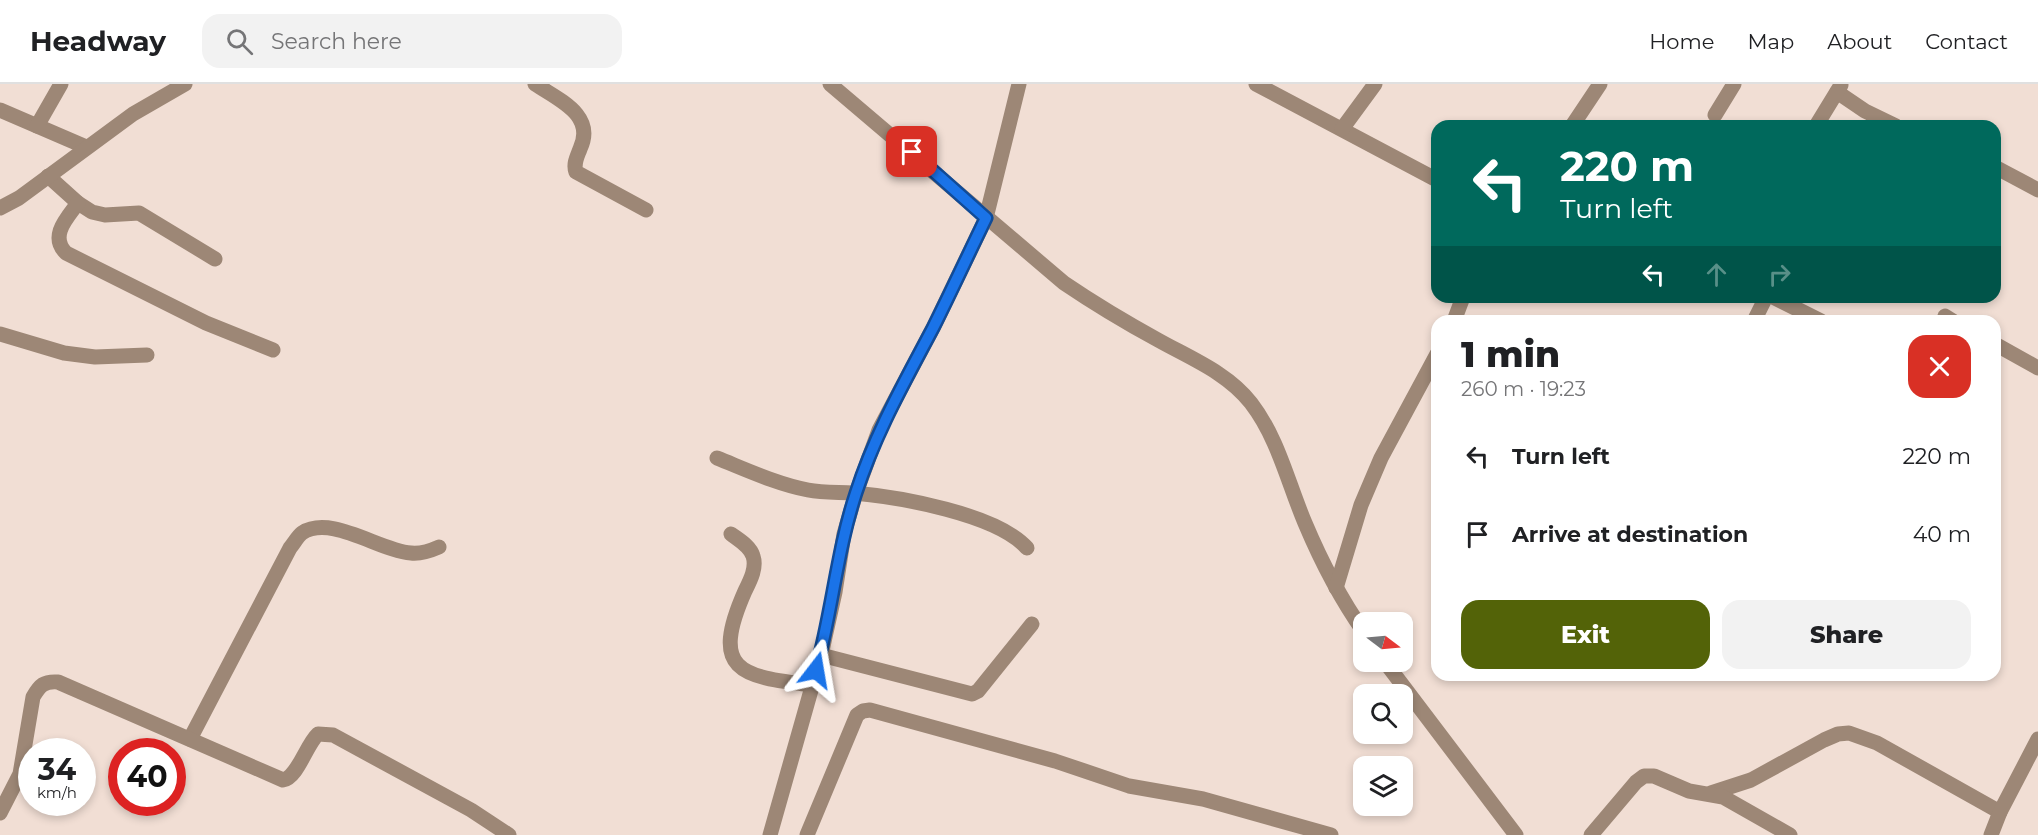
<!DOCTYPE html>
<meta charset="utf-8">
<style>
body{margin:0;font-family:Montserrat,sans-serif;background:#f2f2f2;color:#202124;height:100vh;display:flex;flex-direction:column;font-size:22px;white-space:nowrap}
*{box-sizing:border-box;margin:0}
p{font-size:20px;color:#757577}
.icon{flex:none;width:33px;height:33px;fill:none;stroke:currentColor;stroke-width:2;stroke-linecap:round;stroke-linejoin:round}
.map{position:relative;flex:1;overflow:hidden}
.panel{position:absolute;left:1431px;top:231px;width:570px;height:366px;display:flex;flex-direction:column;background:#fff;border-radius:18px;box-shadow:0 3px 9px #0003}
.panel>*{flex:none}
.top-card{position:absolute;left:1431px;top:36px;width:570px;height:183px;border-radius:18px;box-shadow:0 3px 9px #0003;background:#00695c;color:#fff;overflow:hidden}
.needle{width:39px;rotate:106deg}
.buttons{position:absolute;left:1353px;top:528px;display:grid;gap:12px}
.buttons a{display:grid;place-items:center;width:60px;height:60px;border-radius:12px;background:#fff;box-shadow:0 3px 9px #0003;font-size:30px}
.speed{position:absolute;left:18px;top:654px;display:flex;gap:12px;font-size:30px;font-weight:700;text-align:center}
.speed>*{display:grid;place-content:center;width:78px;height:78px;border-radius:50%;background:#fff;box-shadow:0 3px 9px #0003;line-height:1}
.speed small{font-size:15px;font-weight:400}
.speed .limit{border:9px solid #d22;background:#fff;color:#111}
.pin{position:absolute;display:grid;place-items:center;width:51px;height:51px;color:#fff;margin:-26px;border-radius:12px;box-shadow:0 3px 9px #0006}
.me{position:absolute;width:66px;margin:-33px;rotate:14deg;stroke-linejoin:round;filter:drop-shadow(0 0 4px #0008)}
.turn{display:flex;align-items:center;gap:21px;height:126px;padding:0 30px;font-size:27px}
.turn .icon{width:78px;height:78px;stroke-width:2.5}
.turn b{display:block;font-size:42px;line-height:51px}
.lanes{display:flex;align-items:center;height:57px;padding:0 30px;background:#0003;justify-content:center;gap:30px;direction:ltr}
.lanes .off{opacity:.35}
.round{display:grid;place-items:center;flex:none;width:63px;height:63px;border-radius:18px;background:#f2f2f2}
.summary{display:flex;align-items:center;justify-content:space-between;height:102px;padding:0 30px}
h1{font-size:36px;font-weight:800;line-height:45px}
.primary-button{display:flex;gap:12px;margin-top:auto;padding:12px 30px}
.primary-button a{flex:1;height:69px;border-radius:18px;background:#536308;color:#fff;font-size:24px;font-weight:800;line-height:69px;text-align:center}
.primary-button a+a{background:#f2f2f2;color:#202124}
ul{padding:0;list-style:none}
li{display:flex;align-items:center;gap:18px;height:78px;padding:0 30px}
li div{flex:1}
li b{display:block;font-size:22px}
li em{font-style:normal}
header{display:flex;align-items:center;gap:36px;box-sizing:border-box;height:84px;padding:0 30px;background:#fff;border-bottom:2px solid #e0e0e0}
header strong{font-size:28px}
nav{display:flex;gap:33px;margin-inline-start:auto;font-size:21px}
.search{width:420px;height:54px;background:#f2f2f2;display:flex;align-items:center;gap:15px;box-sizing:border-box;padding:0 21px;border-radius:18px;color:#757577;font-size:22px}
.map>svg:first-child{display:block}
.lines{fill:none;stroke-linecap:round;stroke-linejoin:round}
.minor{stroke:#9d8776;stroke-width:15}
.route-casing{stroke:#114b97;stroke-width:15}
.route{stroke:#1a73e8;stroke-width:10}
</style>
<header>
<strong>Headway</strong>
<div class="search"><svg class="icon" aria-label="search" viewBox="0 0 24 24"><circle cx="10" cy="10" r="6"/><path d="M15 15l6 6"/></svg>Search here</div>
<nav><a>Home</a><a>Map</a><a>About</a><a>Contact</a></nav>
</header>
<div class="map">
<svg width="2038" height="751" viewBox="0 0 2038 751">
<rect width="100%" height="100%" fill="#f1ded4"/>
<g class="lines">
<g class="minor">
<path d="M535,0C559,16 596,31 580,65C577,73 573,80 576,88L646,126"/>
<path d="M830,0L1064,199C1095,220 1125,238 1158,256C1190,274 1228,289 1251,319C1278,354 1288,399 1305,439C1321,477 1340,514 1364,548"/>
<path d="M1256,0L1437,96"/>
<path d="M1837,8L1865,27L1896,42"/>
<path d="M0,26L86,63"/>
<path d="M1715,31L1734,0"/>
<path d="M37,42L61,0"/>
<path d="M1572,42L1600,0"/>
<path d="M1816,42L1841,1"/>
<path d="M1342,45L1375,0"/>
<path d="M1995,83L2038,106"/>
<path d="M48,92L78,119L92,128L105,131L139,129L215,175"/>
<path d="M78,119C67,134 49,152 66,169L206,239L273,266"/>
<path d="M0,124L19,114L133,30L185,0"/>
<path d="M1773,213L1821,237"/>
<path d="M1945,232L1953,237"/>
<path d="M1454,237L1463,213"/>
<path d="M1754,237L1766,213"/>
<path d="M0,250L64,269L95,273L147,271"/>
<path d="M1995,260L2038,284"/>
<path d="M717,374C747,386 777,400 808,406C823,409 839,408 854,409C899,413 997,430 1027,464"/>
<path d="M731,450C739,456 750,462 753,472C757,484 750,497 745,507C710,586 739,593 812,601"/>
<path d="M1336,504L1361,421L1381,374L1437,270"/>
<path d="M821,571L972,610L978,607L1032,540"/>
<path d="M1385,578L1516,751"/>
<path d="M190,655L290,464C294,459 298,452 302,449C331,430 380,467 411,469C421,470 430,467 439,463"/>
<path d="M1711,709L1751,696L1824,656L1838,650L1849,649L1877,659L2000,728"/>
<path d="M0,729L20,690L33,613C40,601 44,597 58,598L283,696C298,693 306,661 318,650L333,651L471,726L509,751"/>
<path d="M770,751L821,571L835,508L844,450L856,409L879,346L934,242L986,134L1019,0"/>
<path d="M807,751L857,631L863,627L870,626L1055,677L1129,702L1203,715L1331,751"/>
<path d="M1591,751L1636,698L1644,692H1654L1689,707L1723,713L1790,751"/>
<path d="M1991,751L2000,728L2038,655"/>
</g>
</g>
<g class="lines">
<g class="route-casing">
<path id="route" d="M816,586C832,528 837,466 856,409C875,350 904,299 933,244C951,208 968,171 986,134L912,68"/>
</g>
<use href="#route" class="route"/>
</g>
</svg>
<div class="buttons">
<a><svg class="needle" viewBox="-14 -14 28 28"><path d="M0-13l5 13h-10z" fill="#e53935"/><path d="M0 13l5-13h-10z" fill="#757577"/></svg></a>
<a><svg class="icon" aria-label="search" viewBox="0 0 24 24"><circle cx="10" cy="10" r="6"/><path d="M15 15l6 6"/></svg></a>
<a><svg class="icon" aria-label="layers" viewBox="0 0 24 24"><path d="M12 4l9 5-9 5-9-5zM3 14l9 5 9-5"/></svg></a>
</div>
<div class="speed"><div>34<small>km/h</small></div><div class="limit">40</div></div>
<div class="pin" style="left:912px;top:68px;background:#d93025"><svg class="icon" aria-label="arrive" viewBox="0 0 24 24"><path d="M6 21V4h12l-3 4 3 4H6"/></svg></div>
<svg class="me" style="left:816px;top:586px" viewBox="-20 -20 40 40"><path d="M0-17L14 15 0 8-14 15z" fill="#1a73e8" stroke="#fff" stroke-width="4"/></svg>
<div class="top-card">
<div class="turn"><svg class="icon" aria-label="left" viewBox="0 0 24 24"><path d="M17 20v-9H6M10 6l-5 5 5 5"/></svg><div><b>220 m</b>Turn left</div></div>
<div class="lanes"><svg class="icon" aria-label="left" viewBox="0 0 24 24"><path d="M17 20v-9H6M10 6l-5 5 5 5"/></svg><svg class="icon off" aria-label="ahead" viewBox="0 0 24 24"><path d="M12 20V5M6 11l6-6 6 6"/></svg><svg class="icon off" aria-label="right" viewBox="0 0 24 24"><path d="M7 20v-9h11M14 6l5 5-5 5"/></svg></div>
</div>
<section class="panel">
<div class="summary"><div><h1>1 min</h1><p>260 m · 19:23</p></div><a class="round" style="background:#d93025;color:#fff"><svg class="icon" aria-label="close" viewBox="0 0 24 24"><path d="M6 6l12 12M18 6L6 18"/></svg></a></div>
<ul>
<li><svg class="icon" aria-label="left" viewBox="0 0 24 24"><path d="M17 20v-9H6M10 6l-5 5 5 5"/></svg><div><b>Turn left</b></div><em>220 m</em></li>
<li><svg class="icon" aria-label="arrive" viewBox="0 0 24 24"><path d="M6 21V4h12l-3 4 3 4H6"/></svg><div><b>Arrive at destination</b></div><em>40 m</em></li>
</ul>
<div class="primary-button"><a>Exit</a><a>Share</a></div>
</section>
</div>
